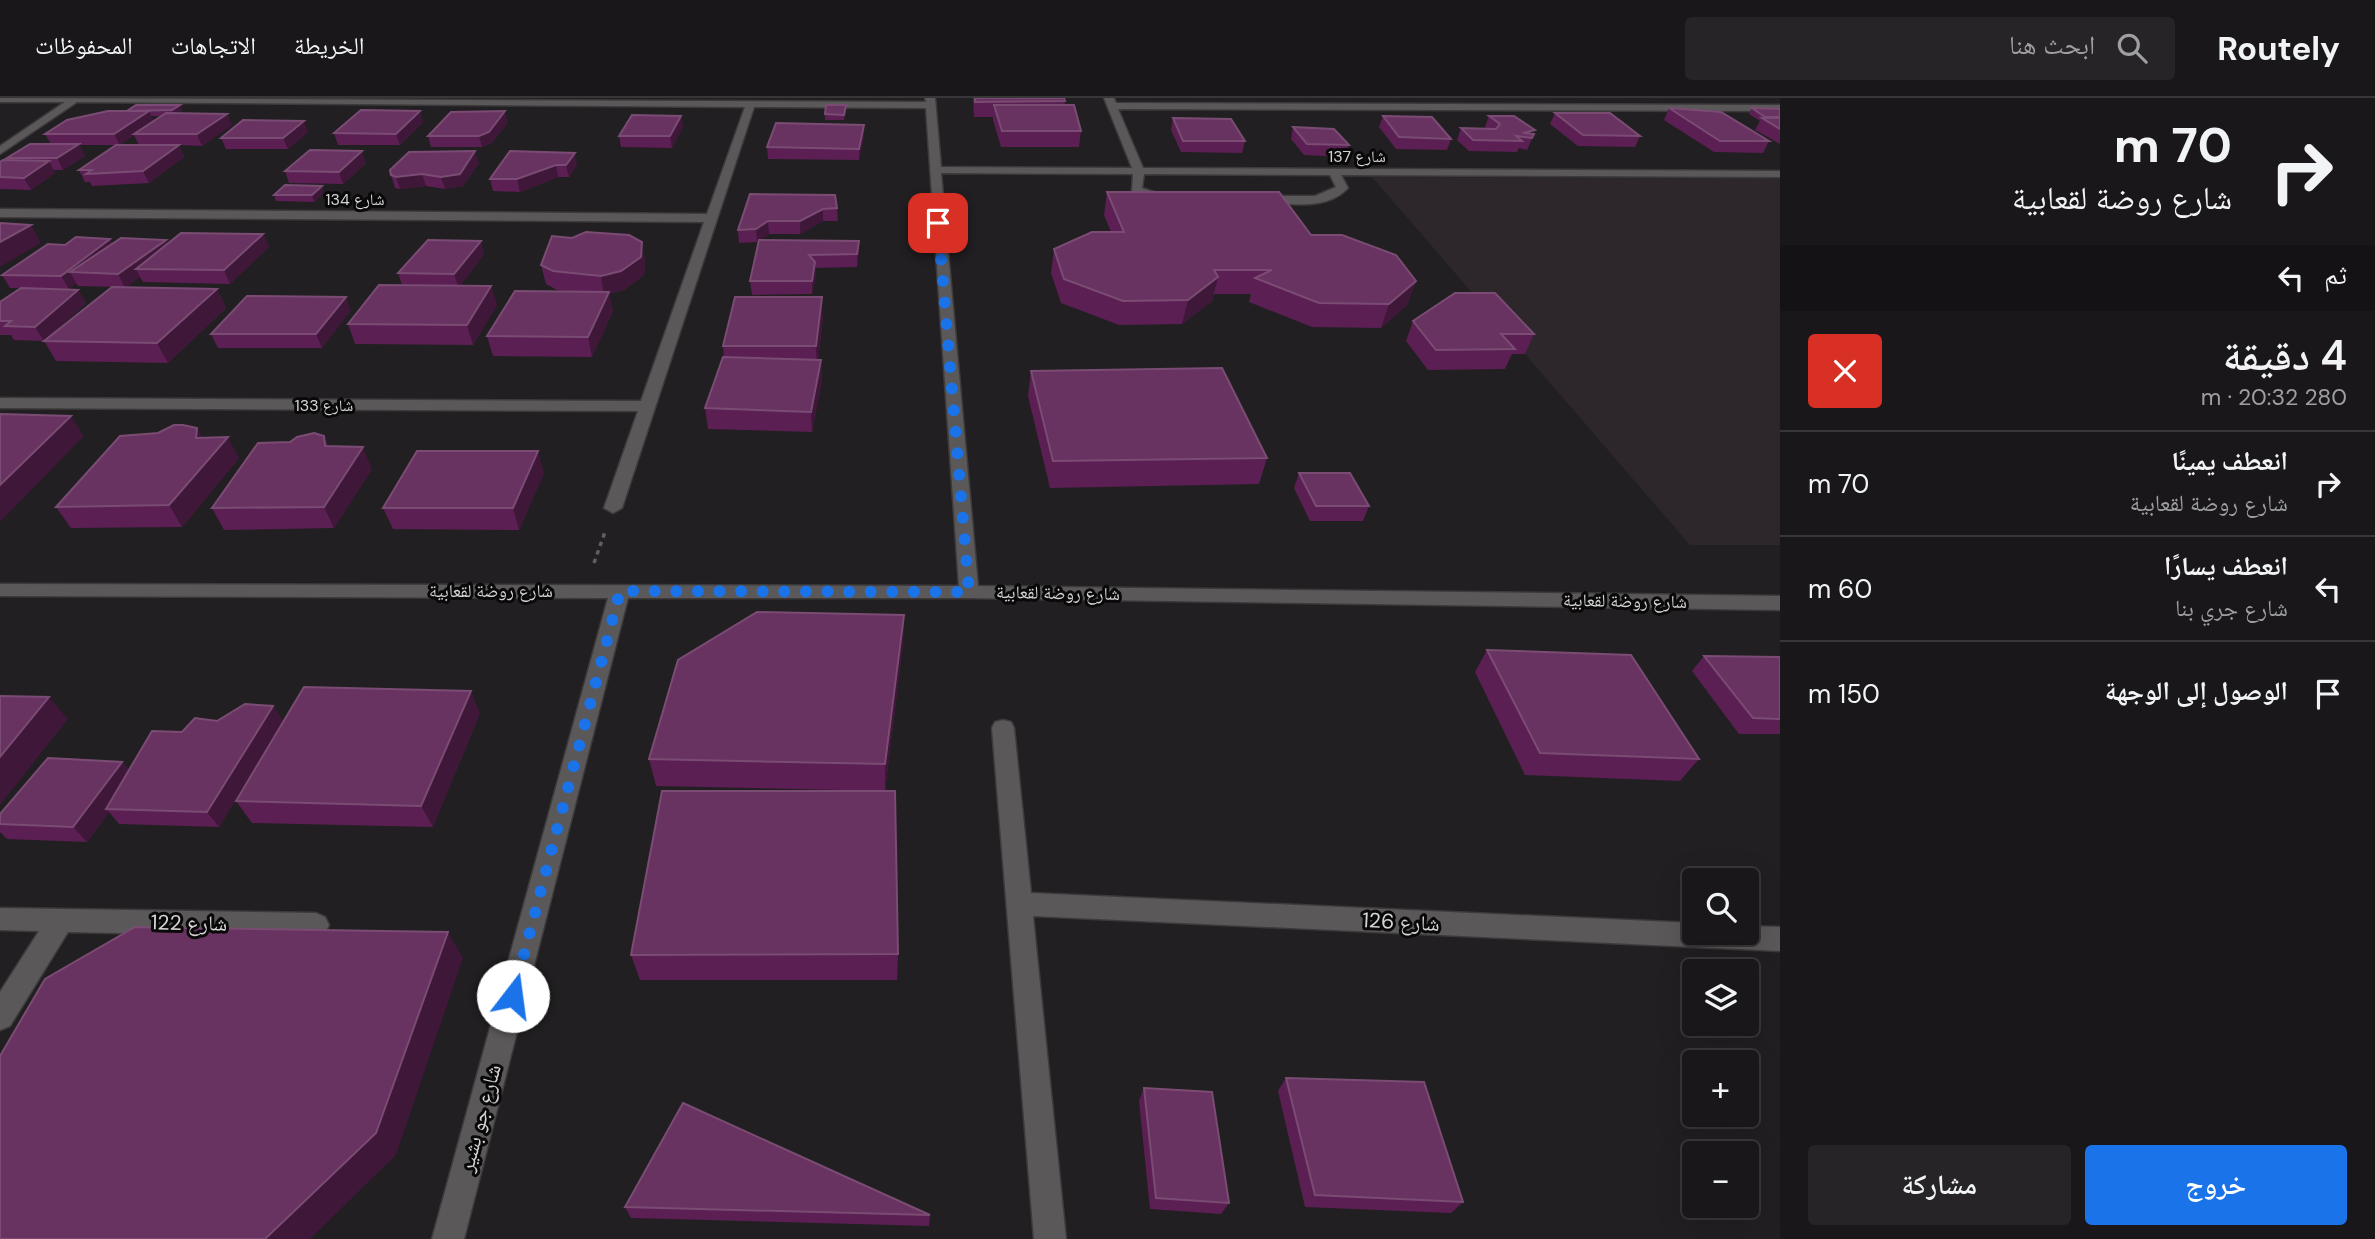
<!DOCTYPE html>
<html lang="ar">
<meta charset="utf-8">
<style>
body{margin:0;font-family:"DM Sans","Noto Naskh Arabic",sans-serif;background:#262426;color:#f1f3f6;direction:rtl;height:100vh;display:flex;flex-direction:column;font-size:26px;white-space:nowrap}
*{box-sizing:border-box;margin:0}
p{font-size:23px;color:#9f9fa2}
.icon{flex:none;width:38px;height:38px;fill:none;stroke:currentColor;stroke-width:2;stroke-linecap:round;stroke-linejoin:round}
.map{position:relative;flex:1;overflow:hidden;direction:ltr}
.panel{display:flex;flex-direction:column;background:#191719;width:595px}
.panel>*{flex:none}
.guide{background:#191719;color:#f1f3f6;overflow:hidden}
.controls{position:absolute;left:1682px;top:770px;display:grid;gap:14px}
.controls a{display:grid;place-items:center;width:77px;height:77px;border-radius:7px;background:#191719;box-shadow:0 7px 28px #0002,0 0 0 2px #373638;font-size:35px}
.pin{position:absolute;display:grid;place-items:center;width:60px;height:60px;color:#fff;margin:-30px;border-radius:14px;box-shadow:0 4px 10px #0006}
.me{position:absolute;width:77px;margin:-38px;rotate:15deg;stroke-linejoin:round;filter:drop-shadow(0 0 5px #0008)}
.turn{display:flex;align-items:center;gap:24px;height:147px;padding:0 28px;font-size:32px}
.turn .icon{width:91px;height:91px;stroke-width:2.5}
.turn b{display:block;font-size:49px;line-height:60px}
.then{display:flex;align-items:center;height:66px;padding:0 28px;background:#0003;gap:14px;font-size:26px}
.round{display:grid;place-items:center;flex:none;width:74px;height:74px;border-radius:7px;background:#262426}
.summary{display:flex;align-items:center;justify-content:space-between;height:119px;padding:0 28px}
h1{font-size:42px;font-weight:600;line-height:52px}
.action{display:flex;gap:14px;margin-top:auto;padding:14px 28px}
.action a{flex:1;height:80px;border-radius:7px;background:#1a73e8;color:#fff;font-size:28px;font-weight:600;line-height:80px;text-align:center}
.action a+a{background:#262426;color:#f1f3f6}
ul{padding:0;list-style:none}
li{display:flex;align-items:center;gap:21px;height:105px;padding:0 28px;border-top:2px solid #373638}
li div{flex:1}
li b{display:block;font-size:26px}
li em{font-style:normal}
header{display:flex;align-items:center;gap:42px;box-sizing:border-box;height:98px;padding:0 35px;background:#191719;border-bottom:2px solid #373638}
header strong{font-size:33px}
nav{display:flex;gap:38px;margin-inline-start:auto;font-size:24px}
.search{width:490px;height:63px;background:#262426;display:flex;align-items:center;gap:18px;box-sizing:border-box;padding:0 24px;border-radius:7px;color:#9f9fa2;font-size:26px}
main{display:flex;flex:1;min-height:0}
.map>svg:first-child{display:block}
.built{fill:#2d272c}
.lines{fill:none;stroke-linecap:round;stroke-linejoin:round}
.minor-casing{stroke:#3c3a3b;stroke-width:3}
.path{stroke:#605e5f;stroke-width:3.5;stroke-dasharray:4.5 4.5;stroke-linecap:butt}
.minor{fill:#5a5859;fill-rule:evenodd}
.wall{fill:#5b1f53;fill-rule:evenodd}
.shaded-wall{fill:#3e1739}
.building{fill:#683261;stroke:#7a4c73;stroke-width:2}
.route{stroke:#1a73e8;stroke-width:12;stroke-dasharray:0 21.6}
.labels{text-anchor:middle;dominant-baseline:central;stroke-width:6;stroke-linejoin:round;paint-order:stroke}
.far-street-label{font-size:16px;fill:#d6d4d5;stroke:#0a090a}
.street-label{font-size:18px;fill:#d6d4d5;stroke:#0a090a}
.near-street-label{font-size:21px;fill:#d6d4d5;stroke:#0a090a}
</style>
<header>
<strong>Routely</strong>
<div class="search"><svg class="icon" aria-label="search" viewBox="0 0 24 24"><circle cx="10" cy="10" r="6"/><path d="M15 15l6 6"/></svg>ابحث هنا</div>
<nav><a>الخريطة</a><a>الاتجاهات</a><a>المحفوظات</a></nav>
</header>
<main>
<section class="panel">
<div class="guide">
<div class="turn"><svg class="icon" aria-label="right" viewBox="0 0 24 24"><path d="M7 20v-9h11M14 6l5 5-5 5"/></svg><div><b>70 m</b>شارع روضة لقعابية</div></div>
<div class="then">ثم<svg class="icon" aria-label="left" viewBox="0 0 24 24"><path d="M17 20v-9H6M10 6l-5 5 5 5"/></svg></div>
</div>
<div class="summary"><div><h1>4 دقيقة</h1><p>280 m · 20:32</p></div><a class="round" style="background:#d93025;color:#fff"><svg class="icon" aria-label="close" viewBox="0 0 24 24"><path d="M6 6l12 12M18 6L6 18"/></svg></a></div>
<ul>
<li><svg class="icon" aria-label="right" viewBox="0 0 24 24"><path d="M7 20v-9h11M14 6l5 5-5 5"/></svg><div><b>انعطف يمينًا</b><p>شارع روضة لقعابية</p></div><em>70 m</em></li>
<li><svg class="icon" aria-label="left" viewBox="0 0 24 24"><path d="M17 20v-9H6M10 6l-5 5 5 5"/></svg><div><b>انعطف يسارًا</b><p>شارع جري بنا</p></div><em>60 m</em></li>
<li><svg class="icon" aria-label="arrive" viewBox="0 0 24 24"><path d="M6 21V4h12l-3 4 3 4H6"/></svg><div><b>الوصول إلى الوجهة</b></div><em>150 m</em></li>
</ul>
<div class="action"><a>خروج</a><a>مشاركة</a></div>
</section>
<div class="map">
<svg width="1780" height="1141" viewBox="0 0 1780 1141">
<rect width="100%" height="100%" fill="#211f21"/>
<path class="built" d="M1372,79L1780,80V447H1690Z"/>
<g class="lines">
<g class="minor-casing">
<g id="minor">
<path d="M0,0L926,4L925,0H935L941,69L1132,70L1104,0H1114L1116,5L1780,7V13L1118,11L1143,70L1780,73V79L1341,77L1348,90C1326,114 1287,105 1258,104L1252,101L1258,98H1315L1336,89L1330,77L1144,76L1142,90L1171,100L1173,102L1167,105L1138,98L1132,93L1133,76L941,75L978,488L1780,498V512L969,500H628L464,1141H432L608,500L0,498V486L959,488L926,10L754,9L622,410L613,415L604,410L638,313L0,310V300L641,303L704,124L0,119V111L707,116L745,9L77,4L0,56V48L65,4H0Z"/>
<path d="M1003,622L1011,624L1014,630L1031,795L1694,825V835H1746V828L1780,829V853L1033,818L1066,1141H1034L992,630L995,624Z"/>
<path d="M0,810L316,815L325,819L329,827L325,835L316,839L68,834L10,928L0,932V894L39,833L0,832Z"/>
</g>
</g>
<path class="path" d="M594,465L605,434"/>
<use href="#minor" class="minor"/>
</g>
<g class="wall">
<path d="M973,0H1064L1065,7L1081,33L1079,49H1001L993,22V19H974Z"/>
<path d="M180,7L182,12L178,15L227,16L232,27L202,48L179,47L184,59L149,85L92,88L90,84H85L79,72L116,47H79L85,58L63,72H53L55,75L31,92L0,91V64L8,62L7,60L51,46L45,36L128,13ZM151,18H161L153,23ZM134,37L139,47H120Z"/>
<path d="M1669,10L1769,43L1763,55L1714,54L1664,22Z"/>
<path d="M1752,10L1780,11V46L1755,32L1760,23L1749,16Z"/>
<path d="M846,12L844,22H825V16Z"/>
<path d="M1555,15L1640,38L1635,49L1578,48L1550,26Z"/>
<path d="M681,18L683,29L672,50L621,49L619,38Z"/>
<path d="M1383,18L1451,41L1447,52L1396,51L1379,29Z"/>
<path d="M1489,18L1534,36L1527,52L1519,50L1517,54L1469,53L1457,42L1461,30L1487,31L1485,29Z"/>
<path d="M1173,20L1245,43L1242,55L1181,54L1171,32Z"/>
<path d="M423,24L400,47H338L334,35Z"/>
<path d="M508,24L492,45L482,49H431L428,38Z"/>
<path d="M1293,29L1349,47L1345,59L1304,57L1291,41Z"/>
<path d="M308,34L288,51H226L221,40Z"/>
<path d="M864,38L859,62L768,61L767,49Z"/>
<path d="M510,53L577,67L569,79H558L520,94L493,93L490,81Z"/>
<path d="M366,65L343,86L289,85L285,73Z"/>
<path d="M479,65L463,88L445,91L426,88L400,91L395,90L391,77Z"/>
<path d="M324,94L314,104L276,103L274,97Z"/>
<path d="M1107,94L1311,137L1416,183L1407,207L1381,230L1312,229L1249,204L1251,196H1214L1212,203L1182,226L1119,227L1061,205L1051,175L1054,151L1111,134L1104,117Z"/>
<path d="M750,96L837,110L838,123H823L800,136H769L760,142L859,143V156L857,169L815,170L816,177L812,196L752,197L750,183L758,144L739,145L738,132Z"/>
<path d="M263,136L269,149L230,186L143,184L140,179L126,189L217,191L226,210L168,265L56,263L44,243L116,189L78,188L76,185L69,191L78,192L86,205L44,243L14,242L11,237H0V204L21,190H10L2,177L65,147L110,141L112,146L168,145Z"/>
<path d="M484,156L460,187L491,188L497,207L473,247L355,246L348,226L402,187L398,175Z"/>
<path d="M645,162L644,177L624,192L609,196L613,213L592,259L493,258L487,238L566,193L557,192L546,186L541,167Z"/>
<path d="M351,212L322,250H218L211,236Z"/>
<path d="M823,219L818,262H821L822,282L812,334L708,331L705,310L724,259L723,248Z"/>
<path d="M1413,223L1534,236L1525,256H1512L1505,271L1428,272L1406,243Z"/>
<path d="M1031,273L1267,360L1259,386L1050,390L1028,298Z"/>
<path d="M197,330L202,340L239,360L182,429L71,430L56,409L158,335Z"/>
<path d="M324,338L328,348L372,371L334,430L224,432L212,410L290,344Z"/>
<path d="M544,375L519,432L393,431L383,410Z"/>
<path d="M1299,375L1369,408L1363,423H1310L1294,390Z"/>
<path d="M904,517L903,545L885,693L656,688L649,661Z"/>
<path d="M1487,552L1699,661L1680,683L1525,677L1475,574Z"/>
<path d="M1704,558L1780,559V636H1739L1692,573Z"/>
<path d="M273,608L283,623L219,729L119,726L109,714L87,744L7,741L0,734V716L122,664L129,672L182,634L217,623Z"/>
<path d="M480,615L433,729L252,725L236,703Z"/>
<path d="M898,856L897,882H640L631,857Z"/>
<path d="M1286,980L1463,1104L1451,1115L1305,1109L1278,993Z"/>
<path d="M1144,990L1229,1105L1221,1116L1150,1111L1139,1003Z"/>
<path d="M625,1109L930,1117L929,1128L631,1120Z"/>
</g>
<g class="shaded-wall">
<path d="M180,7L182,12L174,18L172,12Z"/>
<path d="M149,13L154,24L134,36V37L120,47L114,36Z"/>
<path d="M420,13L423,24L400,47L396,36Z"/>
<path d="M505,13L508,24L492,45L482,49L479,38Z"/>
<path d="M227,16L232,27L202,48L197,36Z"/>
<path d="M681,18L683,29L672,50L670,38Z"/>
<path d="M304,23L308,34L288,51L283,40Z"/>
<path d="M864,27V38L859,62V51Z"/>
<path d="M79,46L85,58L63,72L57,60Z"/>
<path d="M179,47L184,59L149,85L143,73Z"/>
<path d="M362,53L366,65L343,86L339,74Z"/>
<path d="M475,53L479,65L463,88L445,91L441,79Z"/>
<path d="M575,55L577,67L569,79L566,67Z"/>
<path d="M49,63L55,75L31,92L24,80Z"/>
<path d="M556,67L558,79L520,94L517,81Z"/>
<path d="M422,76L426,88L400,91L396,79Z"/>
<path d="M322,88L324,94L314,104L312,97Z"/>
<path d="M823,111V123L800,136V123Z"/>
<path d="M768,123L769,136L757,144L756,131Z"/>
<path d="M31,127L41,145L0,169V144Z"/>
<path d="M263,136L269,149L230,186L224,172Z"/>
<path d="M110,141L117,154L70,174L76,185L69,191L61,178Z"/>
<path d="M166,142L173,155L136,171L140,179L125,190L118,176Z"/>
<path d="M481,143L484,156L459,190L454,176Z"/>
<path d="M859,143V156L857,169V156Z"/>
<path d="M642,144L645,162L644,177L624,192L609,196L613,213L592,259L588,239L604,198L601,178Z"/>
<path d="M815,164L816,177L812,196V183Z"/>
<path d="M1218,179L1212,203L1182,226L1188,202Z"/>
<path d="M1416,183L1407,207L1381,230L1389,206Z"/>
<path d="M491,188L497,207L473,247L467,227Z"/>
<path d="M217,191L226,210L168,265L157,245Z"/>
<path d="M78,192L86,205L44,243L35,229Z"/>
<path d="M346,199L351,212L322,250L316,236Z"/>
<path d="M822,199L823,219L817,269L816,248Z"/>
<path d="M821,262L822,282L812,334L811,314Z"/>
<path d="M71,318L84,338L0,424V387Z"/>
<path d="M197,330L208,351L196,340Z"/>
<path d="M228,339L239,360L182,429L169,407Z"/>
<path d="M363,349L372,371L334,430L324,409Z"/>
<path d="M538,353L544,375L519,432L513,410Z"/>
<path d="M904,517L903,545L885,693V666Z"/>
<path d="M471,593L480,615L433,729L421,708Z"/>
<path d="M49,599L68,621L0,707V659Z"/>
<path d="M273,608L283,623L219,729L207,714Z"/>
<path d="M122,664L134,679L106,711L109,714L87,744L73,729Z"/>
<path d="M448,834L463,860L396,1057L310,1141H265Z"/>
</g>
<g class="building">
<path d="M975,0H1064L1065,3L975,4Z"/>
<path d="M136,7H180L172,12L127,13Z"/>
<path d="M826,7H846L844,17L825,16Z"/>
<path d="M994,7H1074L1081,33H1002Z"/>
<path d="M1669,10L1721,14L1769,43H1720Z"/>
<path d="M1752,10L1780,11V19H1765Z"/>
<path d="M361,12L420,13L396,36L334,35Z"/>
<path d="M108,13H149L114,36H45L67,22Z"/>
<path d="M505,13L489,34L479,38H428L451,14Z"/>
<path d="M166,15L227,16L197,36H134Z"/>
<path d="M1555,15H1610L1640,38L1583,37Z"/>
<path d="M632,17L681,18L670,38H619Z"/>
<path d="M1383,18L1432,19L1451,41L1399,39Z"/>
<path d="M1489,18H1514L1535,32L1523,35L1534,36L1532,40L1516,38L1522,43L1473,42L1461,30L1496,31L1500,26Z"/>
<path d="M1173,20L1231,21L1245,43H1183Z"/>
<path d="M1762,20H1780V31Z"/>
<path d="M243,22L304,23L283,40H221Z"/>
<path d="M776,25L864,27L859,51L767,49Z"/>
<path d="M1293,29L1334,31L1349,47L1307,46Z"/>
<path d="M30,46H79L57,60H7Z"/>
<path d="M116,47H179L143,73L86,76L92,72H79Z"/>
<path d="M310,52L362,53L339,74L285,73Z"/>
<path d="M475,53L460,76L441,79L422,76L396,79L391,77L390,72L409,54Z"/>
<path d="M510,53L575,55L566,67H556L517,81H490Z"/>
<path d="M3,62L49,63L24,80L0,79V64Z"/>
<path d="M285,87L322,88L312,97H274Z"/>
<path d="M1107,94H1279L1311,137H1342L1396,157L1416,183L1389,206L1319,205L1255,180L1272,172H1214L1218,179L1188,202L1123,203L1064,181L1054,151L1092,134H1124Z"/>
<path d="M750,96L835,97L837,110L823,111L800,123H768L756,131L738,132Z"/>
<path d="M0,125L31,127L0,144Z"/>
<path d="M586,134L629,137L642,144L641,159L621,173L601,178L553,173L541,167L552,138L572,140Z"/>
<path d="M181,135L263,136L224,172L136,171Z"/>
<path d="M76,139L110,141L61,178L2,177L48,146L65,147Z"/>
<path d="M121,140L166,142L118,176L70,174Z"/>
<path d="M428,142L481,143L454,176L398,175Z"/>
<path d="M759,142L859,143L857,156L809,157L815,164L812,183H750Z"/>
<path d="M379,187L491,188L467,227L348,226Z"/>
<path d="M112,189L217,191L157,245L44,243Z"/>
<path d="M21,190L78,192L35,229L5,228L11,223H0V204Z"/>
<path d="M515,193L609,194L588,239L487,238Z"/>
<path d="M1455,195H1495L1534,236H1501L1515,251L1436,252L1413,223Z"/>
<path d="M247,198L346,199L316,236H211Z"/>
<path d="M735,199H822L816,248H723Z"/>
<path d="M723,259L821,262L811,314L705,310Z"/>
<path d="M1222,270L1267,360L1053,363L1031,273Z"/>
<path d="M0,316L71,318L0,387Z"/>
<path d="M174,327H183L197,330L196,340L228,339L169,407L56,409L120,338L158,335Z"/>
<path d="M314,335L324,338L325,348L363,349L324,409L212,410L258,345L290,344L297,339Z"/>
<path d="M417,353H538L513,410H383Z"/>
<path d="M1299,375H1350L1369,408H1316Z"/>
<path d="M757,514L904,517L885,666L649,661L678,562Z"/>
<path d="M1487,552L1631,557L1699,661L1540,655Z"/>
<path d="M1704,558L1780,559V621L1753,620Z"/>
<path d="M304,589L471,593L421,708L236,703Z"/>
<path d="M0,598L49,599L0,659Z"/>
<path d="M245,606L273,608L207,714L106,711L152,633L182,634L195,620L217,623Z"/>
<path d="M48,660L122,664L73,729L0,726V716Z"/>
<path d="M662,693H895L898,856L631,857Z"/>
<path d="M135,829L448,834L376,1035L265,1141H0V958L45,881Z"/>
<path d="M1286,980L1424,984L1463,1104L1315,1097Z"/>
<path d="M1144,990L1212,994L1229,1105L1156,1100Z"/>
<path d="M683,1005L930,1117L625,1109Z"/>
</g>
<g class="lines">
<path class="route" d="M513,898L620,493L969,494L938,125"/>
</g>
<g class="labels">
<g class="far-street-label">
<text x="1357" y="58">شارع 137</text>
<text x="355" y="101">شارع 134</text>
<text x="324" y="307">شارع 133</text>
</g>
<g class="street-label">
<text x="491" y="493">شارع روضة لقعابية</text>
<text transform="translate(1058 495) rotate(1)">شارع روضة لقعابية</text>
<text transform="translate(1625 503) rotate(1)">شارع روضة لقعابية</text>
</g>
<g class="near-street-label">
<text transform="translate(1401 824) rotate(3)">شارع 126</text>
<text transform="translate(189 825) rotate(1)">شارع 122</text>
<text transform="translate(480 1020) rotate(-75)">شارع جو بشير</text>
</g>
</g>
</svg>
<div class="controls">
<a><svg class="icon" aria-label="search" viewBox="0 0 24 24"><circle cx="10" cy="10" r="6"/><path d="M15 15l6 6"/></svg></a>
<a><svg class="icon" aria-label="layers" viewBox="0 0 24 24"><path d="M12 4l9 5-9 5-9-5zM3 14l9 5 9-5"/></svg></a>
<a>+</a>
<a>−</a>
</div>
<div class="pin" style="left:938px;top:125px;background:#d93025"><svg class="icon" aria-label="arrive" viewBox="0 0 24 24"><path d="M6 21V4h12l-3 4 3 4H6"/></svg></div>
<svg class="me" style="left:513px;top:898px" viewBox="-20 -20 40 40"><circle r="19" fill="#fff"/><path d="M0-13L10 11 0 6-10 11z" fill="#1a73e8"/></svg>
</div>
</main>
